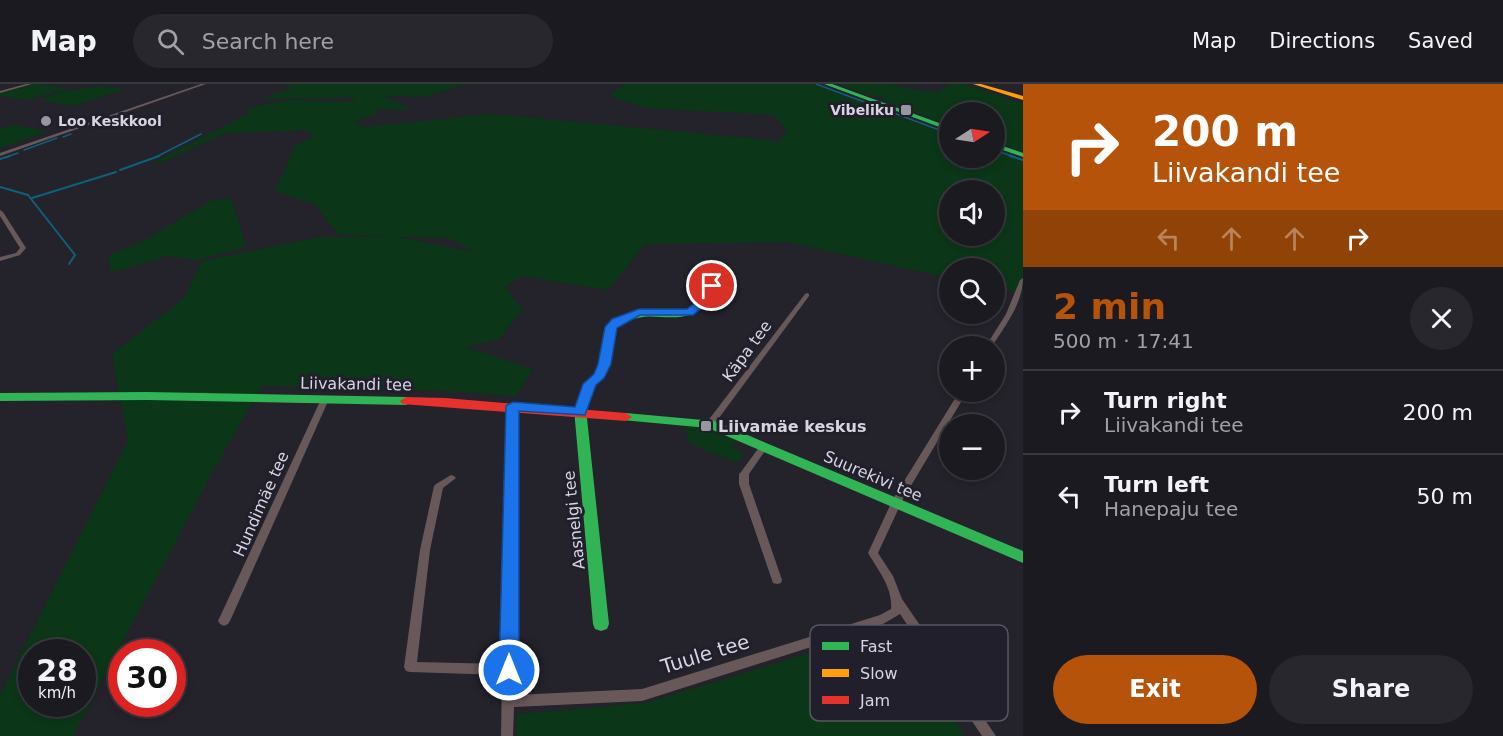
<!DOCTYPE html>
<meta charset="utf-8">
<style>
body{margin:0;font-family:"DejaVu Sans",sans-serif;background:#28272d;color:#f1f3f6;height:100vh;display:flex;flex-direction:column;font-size:22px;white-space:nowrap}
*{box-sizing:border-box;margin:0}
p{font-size:20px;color:#a0a1a5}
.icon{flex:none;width:33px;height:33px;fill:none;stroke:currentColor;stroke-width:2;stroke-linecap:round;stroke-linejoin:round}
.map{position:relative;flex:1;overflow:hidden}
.side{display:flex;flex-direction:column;background:#1b1a20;width:480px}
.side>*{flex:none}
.banner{background:#b45309;color:#fff;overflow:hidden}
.needle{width:39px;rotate:78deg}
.controls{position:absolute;left:939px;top:18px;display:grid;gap:12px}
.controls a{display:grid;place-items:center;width:66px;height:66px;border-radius:50%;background:#1b1a20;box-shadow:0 3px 9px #0003,0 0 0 2px #39383e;font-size:30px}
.speed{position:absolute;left:18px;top:555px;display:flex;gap:12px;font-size:30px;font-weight:700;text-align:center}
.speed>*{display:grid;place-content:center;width:78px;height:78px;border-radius:50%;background:#1b1a20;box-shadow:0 3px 9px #0003,0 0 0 2px #39383e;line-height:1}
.speed small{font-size:15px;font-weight:400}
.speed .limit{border:9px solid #d22;background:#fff;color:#111}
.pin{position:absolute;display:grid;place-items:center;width:51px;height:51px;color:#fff;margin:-26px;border:3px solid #fff;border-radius:50%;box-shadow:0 2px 6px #0007}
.me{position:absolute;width:66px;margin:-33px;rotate:0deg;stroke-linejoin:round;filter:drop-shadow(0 0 4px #0008)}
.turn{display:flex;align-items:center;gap:21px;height:126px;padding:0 30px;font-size:27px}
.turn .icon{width:78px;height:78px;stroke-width:2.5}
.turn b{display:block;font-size:42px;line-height:51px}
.lanes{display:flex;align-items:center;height:57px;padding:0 30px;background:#0003;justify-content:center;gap:30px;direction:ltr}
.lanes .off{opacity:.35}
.round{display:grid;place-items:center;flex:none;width:63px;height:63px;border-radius:32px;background:#28272d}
.overview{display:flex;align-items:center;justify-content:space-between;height:102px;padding:0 30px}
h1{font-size:36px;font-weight:700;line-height:45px;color:#b45309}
.primary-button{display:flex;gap:12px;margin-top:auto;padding:12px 30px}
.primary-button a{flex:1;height:69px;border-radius:36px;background:#b45309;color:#fff;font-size:24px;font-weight:700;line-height:69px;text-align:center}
.primary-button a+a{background:#28272d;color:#f1f3f6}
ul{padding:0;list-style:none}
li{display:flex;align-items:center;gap:18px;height:84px;padding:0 30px;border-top:2px solid #39383e}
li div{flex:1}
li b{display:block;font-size:22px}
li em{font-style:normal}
header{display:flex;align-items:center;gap:36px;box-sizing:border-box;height:84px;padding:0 30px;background:#1b1a20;border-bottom:2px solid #39383e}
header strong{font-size:28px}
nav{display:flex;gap:33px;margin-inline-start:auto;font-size:21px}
.search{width:420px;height:54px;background:#28272d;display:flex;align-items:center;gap:15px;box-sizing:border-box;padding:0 21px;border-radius:33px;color:#a0a1a5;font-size:22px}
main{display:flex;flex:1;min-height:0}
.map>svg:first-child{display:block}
.green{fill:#0c3618;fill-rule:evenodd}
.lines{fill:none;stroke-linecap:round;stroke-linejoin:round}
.stream-far1{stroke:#0e607e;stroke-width:1.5}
.stream{stroke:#0e607e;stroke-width:2}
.street{fill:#69585a;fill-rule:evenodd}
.fast{fill:#30b455;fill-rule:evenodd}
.slow{fill:#ff9f0a;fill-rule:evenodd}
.jam{fill:#e5322d;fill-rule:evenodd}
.route{fill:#1a73e8;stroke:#114b97;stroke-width:1.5}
.poi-dot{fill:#9896a0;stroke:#221f2d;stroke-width:2}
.labels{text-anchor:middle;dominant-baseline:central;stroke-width:6;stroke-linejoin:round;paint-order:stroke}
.far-poi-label{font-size:14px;font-weight:bold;fill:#d7d5df;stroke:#221f2d;text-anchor:end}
.street-label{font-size:16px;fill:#d7d5df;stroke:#221f2d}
.poi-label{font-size:16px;font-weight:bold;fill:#d7d5df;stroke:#221f2d;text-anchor:start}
.near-street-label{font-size:20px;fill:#d7d5df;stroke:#221f2d}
.key{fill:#221f2d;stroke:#585662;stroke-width:1.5}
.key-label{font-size:16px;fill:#d7d5df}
</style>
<header>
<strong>Map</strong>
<div class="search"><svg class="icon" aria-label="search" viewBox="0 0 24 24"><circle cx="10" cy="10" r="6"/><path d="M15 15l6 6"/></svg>Search here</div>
<nav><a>Map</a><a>Directions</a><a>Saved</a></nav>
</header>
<main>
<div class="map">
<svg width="1023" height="652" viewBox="0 0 1023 652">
<rect width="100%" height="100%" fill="#24222a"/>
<g class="green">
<path d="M33,0L69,4L27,16L0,12V9Z"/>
<path d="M278,0H481L463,1L424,13L384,12L407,23V26L373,25L378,29L354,38L364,43L492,30L779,57L788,46L773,31L647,24L609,12L623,2L617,0H812L949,51L950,74H994L995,67L1023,78V210L995,204L994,184H950L949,194L788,158L645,160L608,206L522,192L504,203L523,225L499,255L465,263L533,285L516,312L443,307L262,302L213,387L73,652H0V611L128,357L112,270L184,214L202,177L320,153H394L338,150L314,120L275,107L295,62L315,51L306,46L226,49L163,78L151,79L251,29L245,25L288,16L348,18L357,13L259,15L295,3ZM950,106H994V152H950ZM397,153L449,154L475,168H474ZM32,568H82V620H32Z"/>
<path d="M839,0H889L922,7L938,8L950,0H963L1023,19V68L995,58L994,28H950L949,41L883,16L885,14L865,10Z"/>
<path d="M98,2L125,5L73,22L39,16L61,8Z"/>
<path d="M13,41L49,47L0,64V45Z"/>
<path d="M231,114L245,158L243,164L196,176L168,172L114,188L110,186L108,172L147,155L210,117Z"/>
<path d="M685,343L702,344L737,357L731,364L745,369L736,379L689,359Z"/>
<path d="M898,542L964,652H516L517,630L646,619Z"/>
</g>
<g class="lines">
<g class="stream-far1">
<path d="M816,0L950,50"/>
<path d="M63,53L71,50"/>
<path d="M24,66L57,54"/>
<path d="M994,66L1015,73"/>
<path d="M6,73L18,69"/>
<path d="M156,73L201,50"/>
</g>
<g class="stream">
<path d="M1010,72L1023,76"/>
<path d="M0,75L10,72"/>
<path d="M120,86L159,72"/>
<path d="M0,103L28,111L75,171L69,180"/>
<path d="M32,114L116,88"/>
</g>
<g class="street">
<path d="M26,0H32L0,9V7Z"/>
<path d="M201,0H206L0,72V69Z"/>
<path d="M0,126L3,128L26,164L20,171L0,177V173L16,169L20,164L0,132Z"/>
<path d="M1023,194C1023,219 1005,242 992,262H986L1006,230L1020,196Z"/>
<path d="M807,209L809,210V212L713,342H707L706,340L707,338L805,210Z"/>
<path d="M959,308H967L903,415L878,469L893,492L902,515L996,652H982L900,530L883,540L642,617L514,623L513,652H501L502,591L410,588L406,587L404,583L420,466L434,402L436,400L451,391L454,392L456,394L443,404L430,466L417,578L502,580L509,323L510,321L513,320L517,323L514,611L642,605L880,531L891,525C893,504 878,486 868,469L893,415Z"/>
<path d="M322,313H325L329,315L230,537L228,540L224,542L220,540L218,537Z"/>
<path d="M763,361L767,364L749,390V400L782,496L781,499L777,500L773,499L772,496L739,400V390L741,388L760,362Z"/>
</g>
<g class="fast">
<path d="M824,0H832L950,43V47Z"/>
<path d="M994,59L1023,69V73L994,63Z"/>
<path d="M710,183L715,186L711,194L719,210C712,217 702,226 693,230C662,240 648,222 616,244L611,280L604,294L595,302L586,325L609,540L607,545L601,547L595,545L593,540L574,325L584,300L595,290L599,280L607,241L628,229L640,226L687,225L709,209L701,194L707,184Z"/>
<path d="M147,308L406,313L412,317L406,321L147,316L0,317V309Z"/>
<path d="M626,329L714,337L1023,467V479L708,344L622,336L620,333L622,330Z"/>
</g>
<path class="slow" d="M973,0H981L1023,12V16Z"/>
<path class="jam" d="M406,313L445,314L626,329L632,333L626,337L402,320L400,317Z"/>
</g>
<path class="route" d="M712,199L715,200L719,210L693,231H640L617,244L611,280L604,294L596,301L585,331L519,327V586L516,592L509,595L502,592L499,586L506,322L513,318L575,323L583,300L594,290L598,280L605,243L612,235L639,225H687L708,209L706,202Z"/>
<g class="poi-dot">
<rect x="900" y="20" width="12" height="12" rx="3"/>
<circle cx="46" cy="37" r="6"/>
<rect x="700" y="336" width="12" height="12" rx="3"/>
</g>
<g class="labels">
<g class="far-poi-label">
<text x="894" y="26">Vibeliku</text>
<text x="58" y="37" text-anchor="start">Loo Keskkool</text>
</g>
<g class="street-label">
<text transform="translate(747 267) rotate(-54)">Käpa tee</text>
<text transform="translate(356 300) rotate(1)">Liivakandi tee</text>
<text transform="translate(873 392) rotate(23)">Suurekivi tee</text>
<text transform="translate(261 420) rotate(-66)">Hundimäe tee</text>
<text transform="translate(574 436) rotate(-96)">Aasnelgi tee</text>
</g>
<g class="poi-label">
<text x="718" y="342">Liivamäe keskus</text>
</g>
<g class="near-street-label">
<text transform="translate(705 570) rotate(-17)">Tuule tee</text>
</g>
</g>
<rect x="810" y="541" width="198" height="96" rx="9" class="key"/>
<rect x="822" y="558" width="27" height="8" fill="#30b455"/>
<rect x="822" y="585" width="27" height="8" fill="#ff9f0a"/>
<rect x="822" y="612" width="27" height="8" fill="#e5322d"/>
<g class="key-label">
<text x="860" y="568">Fast</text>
<text x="860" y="595">Slow</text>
<text x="860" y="622">Jam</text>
</g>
</svg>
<div class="controls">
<a><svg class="needle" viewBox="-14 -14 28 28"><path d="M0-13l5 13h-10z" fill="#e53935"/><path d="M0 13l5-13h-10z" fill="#a0a1a5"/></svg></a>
<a><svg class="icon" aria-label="sound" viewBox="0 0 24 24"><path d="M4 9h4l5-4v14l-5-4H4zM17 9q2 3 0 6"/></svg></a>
<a><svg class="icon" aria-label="search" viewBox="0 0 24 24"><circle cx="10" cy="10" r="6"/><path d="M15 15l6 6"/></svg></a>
<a>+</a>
<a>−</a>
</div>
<div class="speed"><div>28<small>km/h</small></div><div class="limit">30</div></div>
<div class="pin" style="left:712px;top:202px;background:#d93025"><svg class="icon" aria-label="arrive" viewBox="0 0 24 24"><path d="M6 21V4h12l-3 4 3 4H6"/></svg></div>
<svg class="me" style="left:509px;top:586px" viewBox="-20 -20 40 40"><circle r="17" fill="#1a73e8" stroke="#fff" stroke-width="3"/><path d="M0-11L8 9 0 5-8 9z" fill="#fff"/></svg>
</div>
<section class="side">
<div class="banner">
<div class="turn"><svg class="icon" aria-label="right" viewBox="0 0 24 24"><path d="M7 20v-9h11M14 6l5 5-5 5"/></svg><div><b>200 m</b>Liivakandi tee</div></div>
<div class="lanes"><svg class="icon off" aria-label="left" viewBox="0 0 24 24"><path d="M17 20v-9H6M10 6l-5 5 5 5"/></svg><svg class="icon off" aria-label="ahead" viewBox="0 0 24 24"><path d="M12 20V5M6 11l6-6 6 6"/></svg><svg class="icon off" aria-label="ahead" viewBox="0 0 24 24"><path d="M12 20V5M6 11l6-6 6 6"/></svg><svg class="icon" aria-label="right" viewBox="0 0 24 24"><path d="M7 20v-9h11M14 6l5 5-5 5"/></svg></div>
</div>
<div class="overview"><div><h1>2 min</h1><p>500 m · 17:41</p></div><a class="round"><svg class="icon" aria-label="close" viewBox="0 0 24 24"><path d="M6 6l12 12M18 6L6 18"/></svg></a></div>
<ul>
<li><svg class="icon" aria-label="right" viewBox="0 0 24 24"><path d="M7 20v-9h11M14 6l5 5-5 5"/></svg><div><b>Turn right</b><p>Liivakandi tee</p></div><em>200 m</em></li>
<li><svg class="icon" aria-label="left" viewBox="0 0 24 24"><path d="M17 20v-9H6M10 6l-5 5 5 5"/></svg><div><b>Turn left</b><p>Hanepaju tee</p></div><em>50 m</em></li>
</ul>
<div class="primary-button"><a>Exit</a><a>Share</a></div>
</section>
</main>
